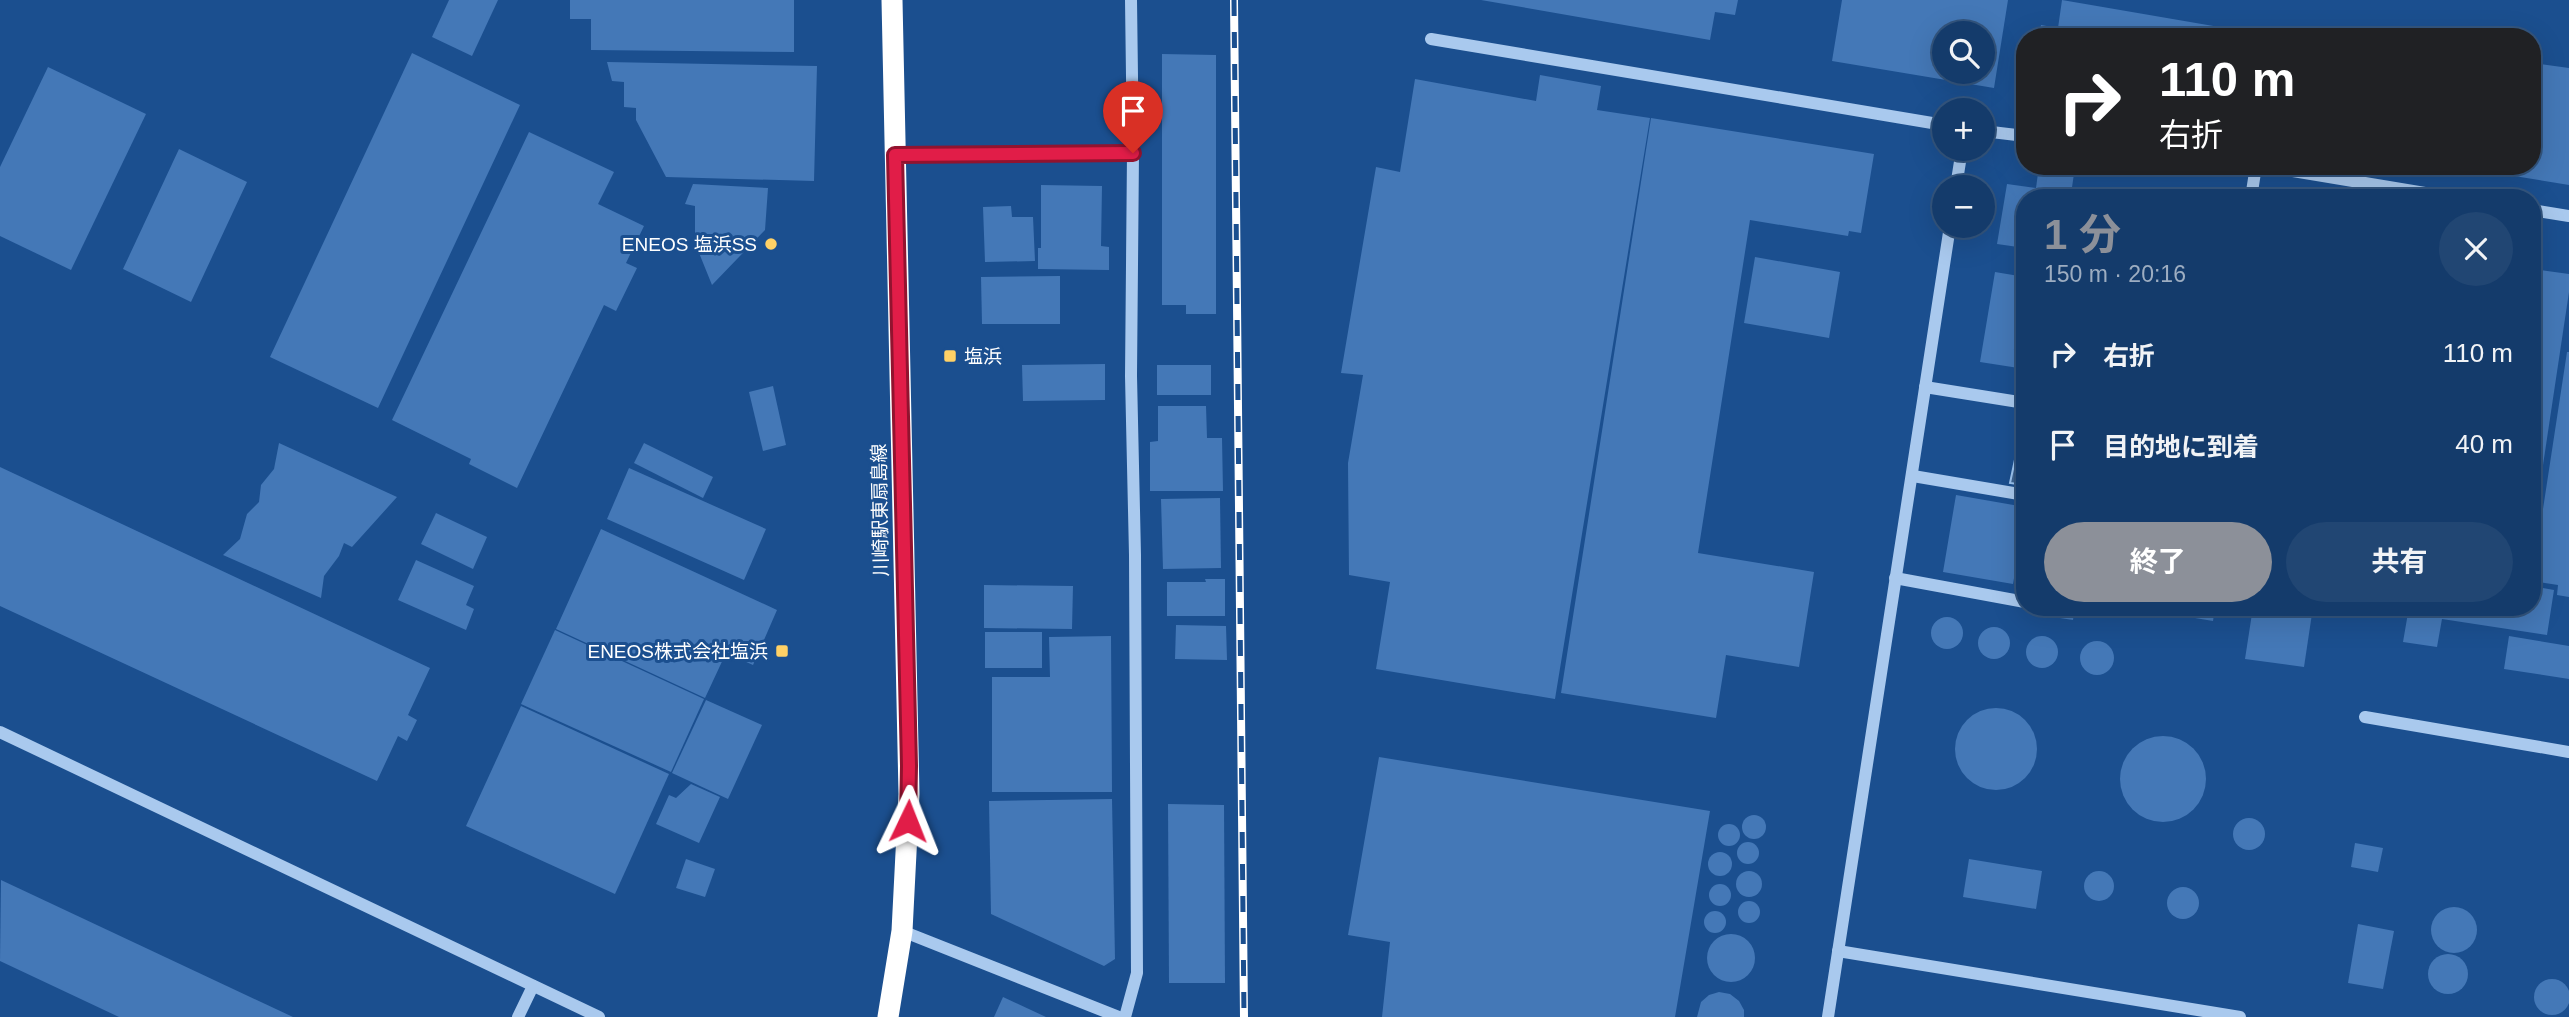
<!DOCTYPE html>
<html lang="ja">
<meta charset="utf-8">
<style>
body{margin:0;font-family:Helvetica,"Noto Sans JP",sans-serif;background:#214673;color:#f1f3f6;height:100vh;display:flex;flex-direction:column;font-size:26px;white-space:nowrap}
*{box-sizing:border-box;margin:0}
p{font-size:23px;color:#9dadc1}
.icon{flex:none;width:38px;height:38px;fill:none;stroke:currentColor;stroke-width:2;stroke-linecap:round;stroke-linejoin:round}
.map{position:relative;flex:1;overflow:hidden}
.sheet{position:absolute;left:2016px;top:189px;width:525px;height:427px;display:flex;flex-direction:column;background:#143b6b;border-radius:28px;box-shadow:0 7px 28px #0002,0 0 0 2px #33557e}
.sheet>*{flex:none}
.banner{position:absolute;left:2016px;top:28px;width:525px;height:147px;border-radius:28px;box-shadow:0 7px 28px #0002,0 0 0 2px #33557e;background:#202124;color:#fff;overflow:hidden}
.tools{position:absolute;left:1932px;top:21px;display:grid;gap:14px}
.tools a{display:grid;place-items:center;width:63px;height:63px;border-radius:50%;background:#143b6b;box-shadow:0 7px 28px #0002,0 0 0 2px #33557e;font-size:35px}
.pin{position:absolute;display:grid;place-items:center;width:60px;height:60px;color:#fff;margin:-72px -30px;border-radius:50% 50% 50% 0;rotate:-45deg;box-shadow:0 0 7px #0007}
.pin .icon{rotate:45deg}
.me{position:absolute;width:77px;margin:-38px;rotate:2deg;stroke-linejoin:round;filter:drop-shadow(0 0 5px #0008)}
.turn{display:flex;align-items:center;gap:24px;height:147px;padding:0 28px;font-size:32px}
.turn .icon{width:91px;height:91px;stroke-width:2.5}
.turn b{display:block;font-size:49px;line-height:60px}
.round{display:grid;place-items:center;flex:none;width:74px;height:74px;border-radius:37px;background:#214673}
.overview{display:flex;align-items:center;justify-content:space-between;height:119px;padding:0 28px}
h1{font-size:42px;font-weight:700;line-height:52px;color:#8c9099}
.action{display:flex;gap:14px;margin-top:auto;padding:14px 28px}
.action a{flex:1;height:80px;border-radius:42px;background:#8c9099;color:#fff;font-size:28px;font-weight:700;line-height:80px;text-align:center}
.action a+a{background:#214673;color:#f1f3f6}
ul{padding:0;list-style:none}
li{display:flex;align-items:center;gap:21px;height:91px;padding:0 28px}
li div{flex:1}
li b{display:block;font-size:26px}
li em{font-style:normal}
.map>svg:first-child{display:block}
.water{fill:#3c6290;stroke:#9cc4f0;stroke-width:2}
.building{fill:#4478b7;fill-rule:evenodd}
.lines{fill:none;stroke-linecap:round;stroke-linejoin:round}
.minor{stroke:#a9c9ee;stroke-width:12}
.highway{stroke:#fff;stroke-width:21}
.rail-casing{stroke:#fff;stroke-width:8}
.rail{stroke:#1b4f8f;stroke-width:5;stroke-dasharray:16;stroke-linecap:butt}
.route-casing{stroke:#92132f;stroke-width:18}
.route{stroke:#e11d48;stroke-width:12}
.poi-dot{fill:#ffd166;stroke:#1b4f8f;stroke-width:2.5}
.labels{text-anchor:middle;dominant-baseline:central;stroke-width:6;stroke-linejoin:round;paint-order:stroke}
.poi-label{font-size:19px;fill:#fff;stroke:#1b4f8f;text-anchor:end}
.street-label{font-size:19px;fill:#fff;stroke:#1b4f8f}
</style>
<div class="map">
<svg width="2569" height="1017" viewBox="0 0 2569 1017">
<rect width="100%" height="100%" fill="#1b4f8f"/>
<path class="water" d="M2016,455L2025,457V485L2010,483Z"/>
<g class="building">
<path d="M449,0H498L472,56L432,37Z"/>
<path d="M570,0H794V52L591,50V19H570Z"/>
<path d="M1481,0H1738L1735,15L1715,12L1710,40Z"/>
<path d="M1842,0H2008L1994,88L1832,61ZM1944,33H1983V72H1944Z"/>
<path d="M2062,0L2260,34L2259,37H2039L2041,25L2058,28Z"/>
<path d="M412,53L520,105L378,408L270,357Z"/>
<path d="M1162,54L1216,55V314H1186V305H1162Z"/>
<path d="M607,62L817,66L814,181L666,177L636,120V108L624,107V82L612,81Z"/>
<path d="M2532,63L2569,68V185L2465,168L2532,166Z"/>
<path d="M48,67L146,114L71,270L0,236V167Z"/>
<path d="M1540,75L1601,86L1597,110L1650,118L1555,699L1376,669L1390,582L1349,575L1348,463L1363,375L1341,373L1376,167L1400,172L1415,79L1536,101Z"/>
<path d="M1651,118L1874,154L1861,233L1849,231L1848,236L1750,220L1698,553L1814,572L1799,667L1726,655L1716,718L1561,693Z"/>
<path d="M529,132L614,172L598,204L644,226L626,263L637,268L616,311L604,305L517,488L469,464L471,459L392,420Z"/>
<path d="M179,149L247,182L191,302L123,269Z"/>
<path d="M2039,166L2075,167L2071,194L2082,198H2025V248L1997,244L2007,184L2036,188Z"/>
<path d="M693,184L768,188L765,230L712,285L695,243V206L685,204Z"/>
<path d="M1041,185L1102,186L1101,246L1109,247V270L1038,269V248H1041Z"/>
<path d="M1011,206L1012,217H1033L1035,261L985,262L983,207Z"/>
<path d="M1755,257L1840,272L1829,338L1744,323Z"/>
<path d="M2532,269L2569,274V292L2534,525Z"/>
<path d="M1995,272L2025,277V350L2013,349L2025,351V369L1980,362Z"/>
<path d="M1060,276V324H982L981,277Z"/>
<path d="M2567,352H2569V597L2557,595L2558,585L2532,581Z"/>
<path d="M1105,364V400L1023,401L1022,365Z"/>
<rect x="1157" y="365" width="54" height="30"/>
<path d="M773,386L786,445L763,451L749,392Z"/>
<path d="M1158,406H1206L1207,438H1222L1223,491H1150V442L1158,441Z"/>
<path d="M279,443L397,497L352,547L344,543L339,556L324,576L321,598L223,555L240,539L247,514L259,502L261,485L274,469Z"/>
<path d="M644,443L713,477L703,498L634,463Z"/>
<path d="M0,467L430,668L408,715L417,720L407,741L398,736L377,781L0,606Z"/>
<path d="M629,468L766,529L744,580L607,519Z"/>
<path d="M1956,495L2025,507L2021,543L2025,544V562L2017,560L2013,584L1943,572Z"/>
<path d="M1220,498L1221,568L1163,569L1161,499Z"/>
<path d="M436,513L487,537L473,569L421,544Z"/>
<path d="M601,529L777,610L753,665L726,653L705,698L556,629Z"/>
<path d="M416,560L474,586L466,605L474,609L466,630L398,600Z"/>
<path d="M1205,579H1225V616H1167V582H1206Z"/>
<path d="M984,585L1073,586L1072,629L984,628Z"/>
<path d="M2532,586L2554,590L2547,635L2442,619L2437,647L2403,642L2409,607H2532Z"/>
<path d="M2049,607H2075L2073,620L2047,616Z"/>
<path d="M2166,607H2215L2213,621L2165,613Z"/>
<path d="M2253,607H2313L2304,667L2245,659Z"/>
<circle cx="1947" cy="633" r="16"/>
<path d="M1176,625L1226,626L1227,660L1175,659Z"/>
<circle cx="1994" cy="643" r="16"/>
<path d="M555,630L704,699L671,772L521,704Z"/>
<rect x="985" y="632" width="57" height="36"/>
<path d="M1111,636L1112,792H992V677H1050L1049,637Z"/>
<path d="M2509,636L2569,646V679L2504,669Z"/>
<circle cx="2042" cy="652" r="16"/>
<circle cx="2097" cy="658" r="17"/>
<path d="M706,700L762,725L728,799L672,773Z"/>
<path d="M521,706L669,774L615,894L466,826Z"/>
<circle cx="1996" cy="749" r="41"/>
<circle cx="2163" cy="779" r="43"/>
<path d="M1379,757L1710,811L1675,1017H1382L1390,942L1348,935Z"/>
<path d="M691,784L720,797L699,843L656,824L669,795L676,798Z"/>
<path d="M1112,799L1115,959L1104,966L991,914L989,801Z"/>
<path d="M1168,804L1224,805L1225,983H1169Z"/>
<circle cx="1754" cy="827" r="12"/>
<circle cx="2249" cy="834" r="16"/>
<circle cx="1729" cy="835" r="11"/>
<circle cx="1748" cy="853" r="11"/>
<path d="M2355,843L2383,848L2378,872L2351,867Z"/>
<circle cx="1720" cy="864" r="12"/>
<path d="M686,859L715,869L705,897L676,888Z"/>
<path d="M1969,859L2042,871L2036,909L1963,897Z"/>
<circle cx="1749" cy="884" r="13"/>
<circle cx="2099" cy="886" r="15"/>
<path d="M1,880L293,1017H119L0,961Z"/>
<circle cx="1720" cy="895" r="11"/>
<circle cx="2183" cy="903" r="16"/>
<circle cx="1749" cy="912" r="11"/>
<circle cx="2454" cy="930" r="23"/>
<circle cx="1715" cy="922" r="11"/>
<path d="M2358,924L2394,931L2383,989L2348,983Z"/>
<circle cx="1731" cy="958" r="24"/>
<circle cx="2448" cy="974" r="20"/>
<circle cx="2552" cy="997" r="18"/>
<path d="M1719,992L1730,994L1739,1001L1744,1010V1017H1697L1701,1002L1709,995Z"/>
<path d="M1003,997L1046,1017H994Z"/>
</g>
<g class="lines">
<g class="minor">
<path d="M1431,39L1944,125"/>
<path d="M1983,131L2025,136"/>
<path d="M895,155L1133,153"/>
<path d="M2263,166L2455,198"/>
<path d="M1956,187L1962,149"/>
<path d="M2251,198L2256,166"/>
<path d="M2532,210L2569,216"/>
<path d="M1925,387L2025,403"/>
<path d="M1913,476L2025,495"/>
<path d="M1895,578L2025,602"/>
<path d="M2365,717L2569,752"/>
<path d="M0,732L599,1017"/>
<path d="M902,931L1119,1017"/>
<path d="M1838,951L2240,1017"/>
<path d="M518,1017L533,986"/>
<path d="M1125,1017L1137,973L1135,555L1131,376L1133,153L1131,0"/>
<path d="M1828,1017L1950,226"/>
</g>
<path class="highway" d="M888,1017L902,931L909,794L892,0"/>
<g class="rail-casing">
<path id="rail" d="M1234,0L1244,1017"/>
</g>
<use href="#rail" class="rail"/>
</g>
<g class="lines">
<g class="route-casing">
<path id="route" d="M908,821L909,766L895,155L1133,153"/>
</g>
<use href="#route" class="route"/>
</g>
<g class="poi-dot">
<circle cx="771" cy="244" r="7"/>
<rect x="943" y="349" width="14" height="14" rx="3.5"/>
<rect x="775" y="644" width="14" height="14" rx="3.5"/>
</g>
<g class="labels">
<g class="poi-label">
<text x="757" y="244">ENEOS 塩浜SS</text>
<text x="964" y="356" text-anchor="start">塩浜</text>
<text x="768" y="651">ENEOS株式会社塩浜</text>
</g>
<g class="street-label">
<text transform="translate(880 510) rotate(-91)">川崎駅東扇島線</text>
</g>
</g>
</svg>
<div class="tools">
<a><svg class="icon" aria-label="search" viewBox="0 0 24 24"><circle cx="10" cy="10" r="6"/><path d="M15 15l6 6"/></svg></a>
<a>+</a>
<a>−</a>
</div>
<div class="pin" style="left:1133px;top:153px;background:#d93025"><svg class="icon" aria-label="arrive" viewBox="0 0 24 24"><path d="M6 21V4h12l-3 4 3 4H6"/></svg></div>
<svg class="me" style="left:908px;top:821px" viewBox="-20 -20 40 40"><path d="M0-17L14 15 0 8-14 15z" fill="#e11d48" stroke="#fff" stroke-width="4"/></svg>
<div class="banner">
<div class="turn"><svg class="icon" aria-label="right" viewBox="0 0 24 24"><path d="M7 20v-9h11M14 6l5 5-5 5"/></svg><div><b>110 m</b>右折</div></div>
</div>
<section class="sheet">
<div class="overview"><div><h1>1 分</h1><p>150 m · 20:16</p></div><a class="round"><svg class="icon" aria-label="close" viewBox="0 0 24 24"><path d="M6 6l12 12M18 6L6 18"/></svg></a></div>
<ul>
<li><svg class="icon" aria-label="right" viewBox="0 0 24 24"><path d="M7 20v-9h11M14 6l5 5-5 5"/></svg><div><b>右折</b></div><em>110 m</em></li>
<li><svg class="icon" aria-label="arrive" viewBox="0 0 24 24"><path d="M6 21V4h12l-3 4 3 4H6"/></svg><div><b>目的地に到着</b></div><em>40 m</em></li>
</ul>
<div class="action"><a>終了</a><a>共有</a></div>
</section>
</div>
